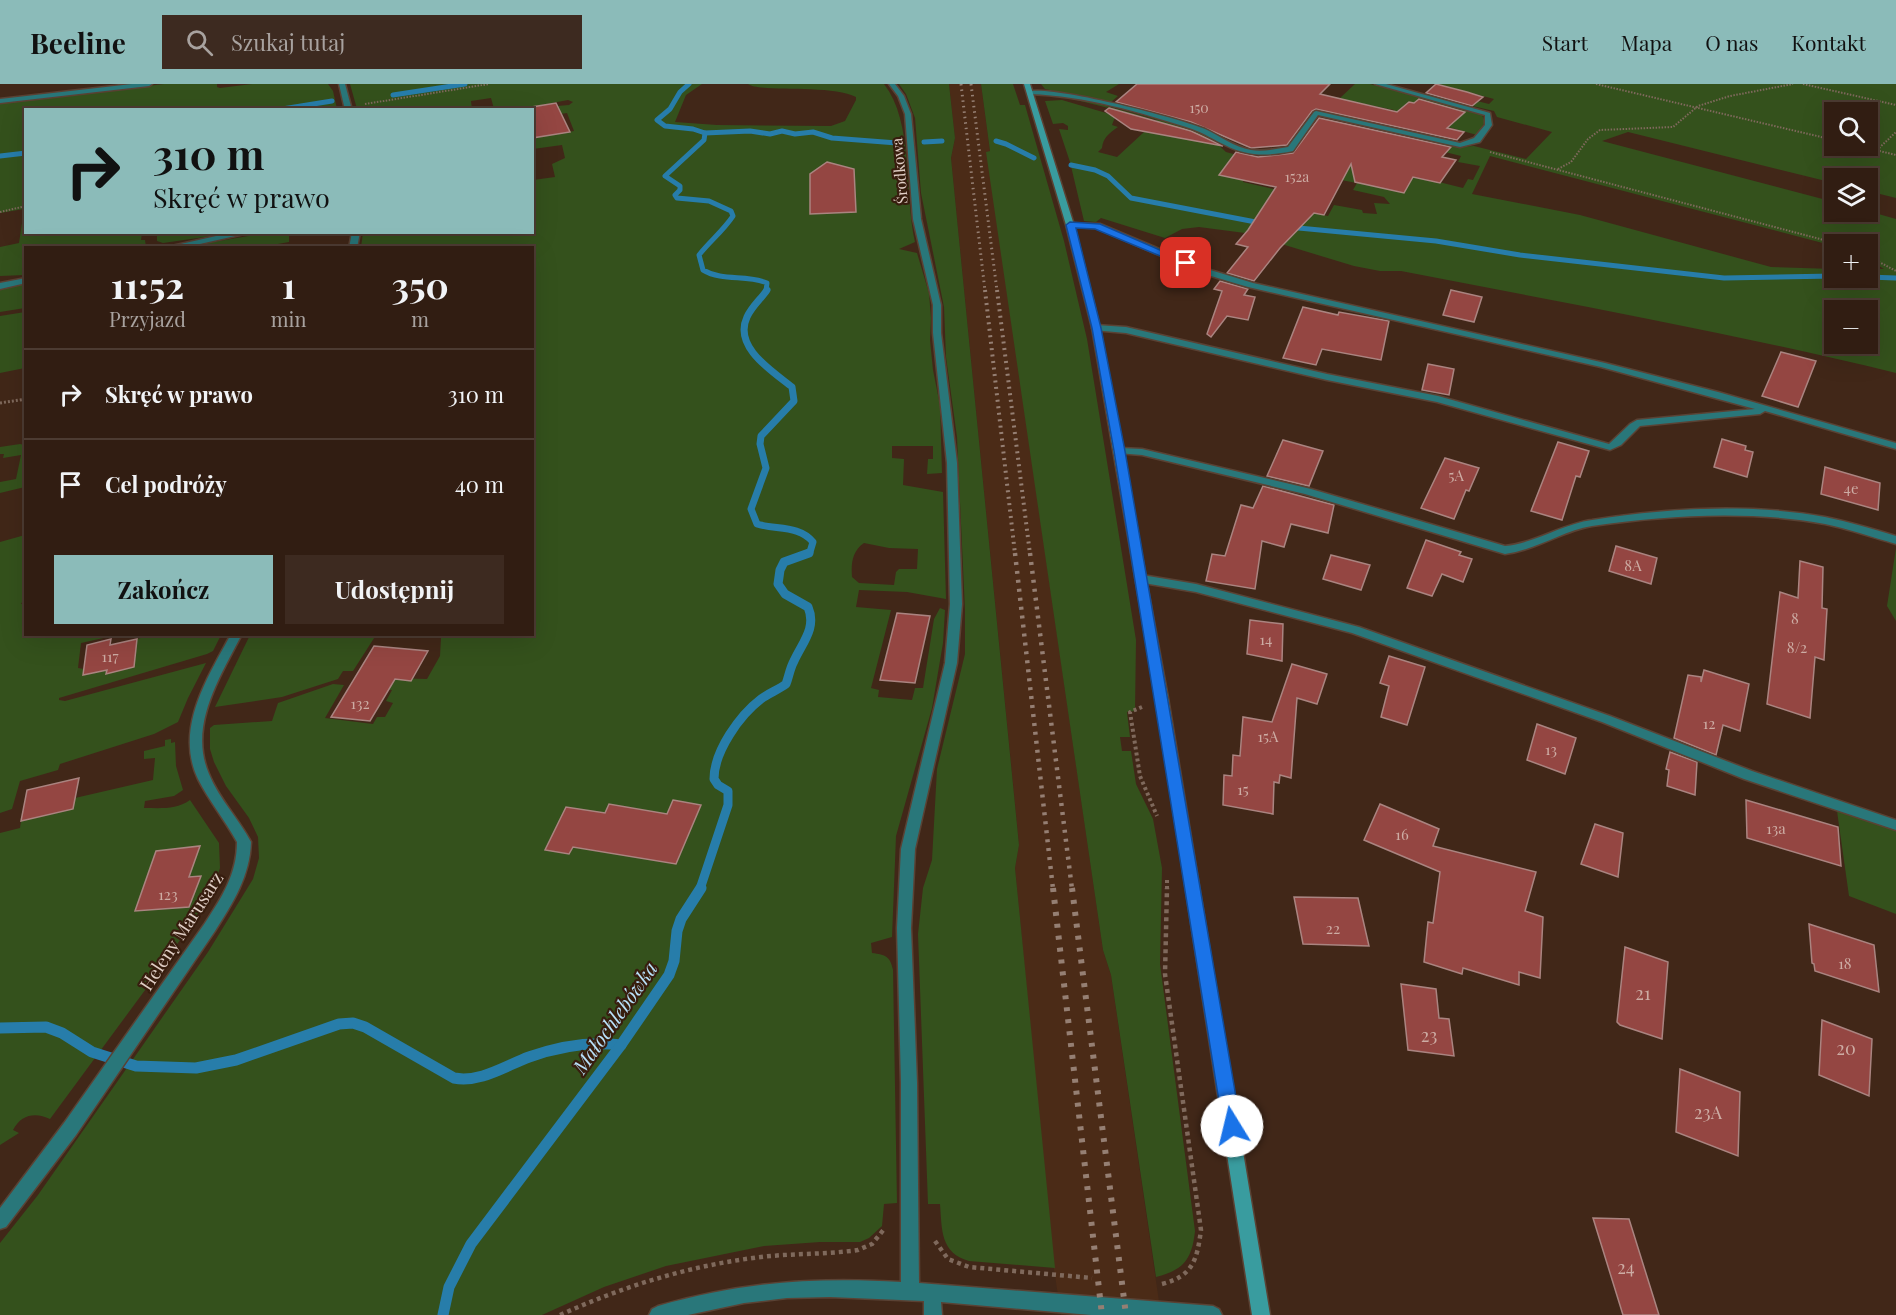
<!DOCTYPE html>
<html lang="pl">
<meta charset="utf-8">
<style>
body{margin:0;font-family:"Playfair Display",serif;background:#3d2a20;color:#f1f3f6;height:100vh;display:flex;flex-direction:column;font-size:22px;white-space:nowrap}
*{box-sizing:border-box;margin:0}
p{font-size:20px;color:#a8a29f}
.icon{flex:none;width:33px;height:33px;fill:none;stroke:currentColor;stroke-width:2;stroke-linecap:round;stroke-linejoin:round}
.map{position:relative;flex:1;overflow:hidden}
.panel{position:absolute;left:24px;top:162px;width:510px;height:390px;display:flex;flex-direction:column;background:#311d12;border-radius:0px;box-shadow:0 6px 24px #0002,0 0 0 2px #4c3b32}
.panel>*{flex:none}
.banner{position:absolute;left:24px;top:24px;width:510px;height:126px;border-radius:0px;box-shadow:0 6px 24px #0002,0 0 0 2px #4c3b32;background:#8bbbb9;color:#111;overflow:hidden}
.tools{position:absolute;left:1824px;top:18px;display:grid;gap:12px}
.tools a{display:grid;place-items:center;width:54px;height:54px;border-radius:0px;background:#311d12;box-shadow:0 6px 24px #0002,0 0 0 2px #4c3b32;font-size:30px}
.pin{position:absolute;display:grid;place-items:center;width:51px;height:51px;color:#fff;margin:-26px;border-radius:12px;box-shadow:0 3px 9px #0006}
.me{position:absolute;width:66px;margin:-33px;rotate:351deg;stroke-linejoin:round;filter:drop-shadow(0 0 4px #0008)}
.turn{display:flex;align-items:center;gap:21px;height:126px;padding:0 30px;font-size:27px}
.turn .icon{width:78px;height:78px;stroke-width:2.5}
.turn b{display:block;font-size:42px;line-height:51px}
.eta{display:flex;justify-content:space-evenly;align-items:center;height:102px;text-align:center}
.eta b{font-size:36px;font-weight:700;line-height:42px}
.action{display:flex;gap:12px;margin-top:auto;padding:12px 30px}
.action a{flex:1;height:69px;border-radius:0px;background:#8bbbb9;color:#111;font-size:24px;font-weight:700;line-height:69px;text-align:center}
.action a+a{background:#3d2a20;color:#f1f3f6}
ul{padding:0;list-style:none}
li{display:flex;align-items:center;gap:18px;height:90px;padding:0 30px;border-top:2px solid #4c3b32}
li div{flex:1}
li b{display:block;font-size:22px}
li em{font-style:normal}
header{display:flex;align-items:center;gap:36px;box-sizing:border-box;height:84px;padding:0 30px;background:#8bbbb9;color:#111}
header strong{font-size:28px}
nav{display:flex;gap:33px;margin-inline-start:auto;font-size:21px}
.search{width:420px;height:54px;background:#3d2a20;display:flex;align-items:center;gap:15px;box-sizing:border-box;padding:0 21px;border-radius:0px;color:#a8a29f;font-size:22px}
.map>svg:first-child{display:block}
.built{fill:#4b2b17}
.green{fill:#34511c;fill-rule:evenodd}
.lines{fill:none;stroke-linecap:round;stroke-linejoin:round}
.stream-far3{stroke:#277daa;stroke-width:5}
.stream-far2{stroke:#277daa;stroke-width:7}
.stream-far1{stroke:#277daa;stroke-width:9}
.stream{stroke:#277daa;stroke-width:11}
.building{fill:#944642;stroke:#aa8480;stroke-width:1.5}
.lane-casing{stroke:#5a4234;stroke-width:3}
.street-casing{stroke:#5a4234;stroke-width:3}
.secondary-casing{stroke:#5a4234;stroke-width:3}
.path-far3{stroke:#7f695c;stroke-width:2;stroke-dasharray:1.5 1.5;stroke-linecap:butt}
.path-far2{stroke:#7f695c;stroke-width:3;stroke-dasharray:2 2;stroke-linecap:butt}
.path-far1{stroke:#7f695c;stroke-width:4;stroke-dasharray:3 3;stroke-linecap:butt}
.path{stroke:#7f695c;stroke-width:4.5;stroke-dasharray:4 4;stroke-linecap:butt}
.lane{fill:#29777a;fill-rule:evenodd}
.street{fill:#29777a;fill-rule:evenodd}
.secondary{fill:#399c9f;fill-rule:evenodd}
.rail-far3{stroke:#957f73;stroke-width:3;stroke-dasharray:1.5 4;stroke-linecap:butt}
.rail-far2{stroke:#957f73;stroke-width:4;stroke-dasharray:2 4.5;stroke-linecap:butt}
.rail-far1{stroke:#957f73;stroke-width:4.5;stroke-dasharray:3 6;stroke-linecap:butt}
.rail{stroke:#957f73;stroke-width:6;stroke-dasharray:4 8;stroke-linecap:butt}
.route{fill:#1a73e8;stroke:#114b97;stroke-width:1.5}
.labels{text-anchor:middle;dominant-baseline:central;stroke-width:4.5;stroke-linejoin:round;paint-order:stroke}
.far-number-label{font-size:14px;fill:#cdaca4}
.far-street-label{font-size:15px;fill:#e0cec5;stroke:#371d0e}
.number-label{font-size:15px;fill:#cdaca4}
.street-label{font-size:18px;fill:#e0cec5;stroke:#371d0e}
.near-number-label{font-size:18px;fill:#cdaca4}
.water-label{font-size:20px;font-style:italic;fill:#b8e0f9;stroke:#371d0e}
</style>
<header>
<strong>Beeline</strong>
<div class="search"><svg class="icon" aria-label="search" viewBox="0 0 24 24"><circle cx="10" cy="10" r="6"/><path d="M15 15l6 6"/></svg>Szukaj tutaj</div>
<nav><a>Start</a><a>Mapa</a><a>O nas</a><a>Kontakt</a></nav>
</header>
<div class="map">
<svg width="1896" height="1231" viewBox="0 0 1896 1231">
<rect width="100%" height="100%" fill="#412718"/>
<path class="built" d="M949,0H981L990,67L987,68L1103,866L1111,891L1161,1231H1061L1052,1172L1015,784L1019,760L951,74L955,54Z"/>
<g class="green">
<path d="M164,0H217V3L220,4L252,0H328L333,7L337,25L26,26V148L142,149L141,156H145L146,163L26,164L25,191L0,192V163L19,159L24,125L0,129V19Z"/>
<path d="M350,0H702L686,11L675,38L717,41L831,42L845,37L856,16V13C831,0 761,9 748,0H884C914,38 904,110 915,158L899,165L917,169L929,209L931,234L930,256L933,286L940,321L942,389L927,390L928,375H933V362H892V374L904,375L903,401L943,408L946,515L907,508L859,506L856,523L891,526L871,604L879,606L878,613L912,616L915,604H923L934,535L940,524L945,526L943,559L932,624L896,752L892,853L871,859L872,869C886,871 890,872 893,886L897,1119L884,1120L882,1142L869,1154L860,1158H820L764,1162L666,1182L604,1203L542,1231H0V1159L38,1111L208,868L253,795L259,774L258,753L249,734L226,702L214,678L210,665V644L214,641L272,637L278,619L333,600L344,601L325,634L373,640L377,633H385L393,619L386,617L392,606L384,605L390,594L427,595L440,572L441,554L397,551L532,550V164L361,163L363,149L532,148L533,111L536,108L533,104V96L555,93L552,80L565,74L562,61L533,65V43L541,41L545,52L574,47L567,29L535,34L557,22L569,21L573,18L568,16L520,25H494L491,14L471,17L472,25H357ZM864,459L889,464L918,465L917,485H899L896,488L894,501L859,499L852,493C851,480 852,467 864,459Z"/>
<path d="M899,0H949L955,54L951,74L1019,761L1015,784L1055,1184L969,1177C940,1169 942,1145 940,1120H928L918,850L923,804L932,776L937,685L965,570V526L957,353L946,273L944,223L921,109L915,34L906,10Z"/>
<path d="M981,0H1013L1020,21H1025L1064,157L1087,255L1136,556L1135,627L1127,628L1130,653H1120L1122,667H1131L1136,700L1153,735L1162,784L1160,880L1195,1147C1192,1175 1184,1186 1156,1193L1111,891L1103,866L986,68L990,67Z"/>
<path d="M1041,0H1119L1106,8L1118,12L1111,18L1121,19H1108L1045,5Z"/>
<path d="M1355,0H1370L1476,28L1482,31L1485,38L1477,51L1394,28V26L1349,17L1339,28L1372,36L1370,39L1314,26L1330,12L1340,14Z"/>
<path d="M1438,0H1896V114L1868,107V94H1834V99L1628,48L1602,57L1834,118V128L1868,127L1896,135V289C1732,249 1566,219 1401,187H1380L1354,182L1245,149L1199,143L1182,145L1165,154L1101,134L1096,138L1084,137L1070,78L1059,45L1068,46V42L1063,39L1053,40L1045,17L1062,16L1113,31L1115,33L1112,41L1118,43C1109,49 1103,54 1102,64L1098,68L1117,73L1157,36L1052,10L1099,20L1193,45L1211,54L1226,68L1252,75L1243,98L1291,109L1314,129L1328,132L1334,121L1362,126L1363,129L1377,130L1374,119L1390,120L1384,113L1353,106L1357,99L1330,94L1272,71L1298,68L1310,45L1337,51L1399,88L1463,104L1468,95L1473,96L1480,82L1458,78L1461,72L1421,62L1425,57L1458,63L1474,62L1526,75L1552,48L1497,33L1494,27L1455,18L1461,13L1489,20L1494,15ZM1834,28H1868V62H1834ZM1490,72L1834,162L1868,160V175L1884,185L1868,184V194H1834V185L1771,183L1580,131L1472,110ZM1834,226H1868V260H1834Z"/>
<path d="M157,149H233L163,159L157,157Z"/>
<path d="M266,149H289V158L261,163L260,161L245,164H177Z"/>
<path d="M25,199V224L0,228V204Z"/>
<path d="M25,228V284L0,289V232Z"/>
<path d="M20,360L25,361V380L22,396H25V403L0,409V398L16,395L21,371L3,374L4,370H0V363Z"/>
<path d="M25,451V513L21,520H25L26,550L117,551L81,559L78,584L84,585L83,591L107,586V590L134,583L137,555L151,551H221L213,567L207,570L59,614V616L65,617L206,579L188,614L178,638L154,650L60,680L58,686L20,697L12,725L0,729V458Z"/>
<path d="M1896,464V537L1887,522Z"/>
<path d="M250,551V550L376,551L353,587H343L338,595L282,613L215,623Z"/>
<path d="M171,655V659L175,658L176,682L183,706L174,712L145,717L144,724C160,724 176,726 190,716L219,759L220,784L215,799L200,827L151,898L50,1035C36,1028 21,1030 13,1046L19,1049L0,1061V749L20,744L21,737L73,725L75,714L153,696L155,674L144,675V667L165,662V656Z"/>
<path d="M1837,727L1896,746V830L1849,812Z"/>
</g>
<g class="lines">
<g class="stream-far3">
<path d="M689,0L680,8L670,25L657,36L665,42L693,45L705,49L750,47L770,50L782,47L795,50L813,48L832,54L897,59"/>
<path d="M393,11L465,0"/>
<path d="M276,26L332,17"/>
<path d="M705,49L704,56L665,92L680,102V106L675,111L677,114L709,117L731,127L733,132C723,147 710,157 699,171L703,186C723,198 746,190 767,199L766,207"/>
<path d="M996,57L1006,60L1034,74"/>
<path d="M924,58L942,57"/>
<path d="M0,72L26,69"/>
<path d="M1071,81L1095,86L1108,92L1131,114L1266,140"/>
<path d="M1288,143L1436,157L1520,171L1724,194L1834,192"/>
<path d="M1868,193L1896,194"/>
</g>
<path class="stream-far2" d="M767,206C761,215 752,222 747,233C733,263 772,287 792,303L794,317L761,352L760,360L766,384L751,425L757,440C776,446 799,441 813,458L810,468L805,470"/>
<path class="stream-far1" d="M700,805L728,721V707L718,701L714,695C714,667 740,631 761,615C769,609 778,606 786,600C789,592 790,584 794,577C802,559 817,544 808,523L785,510L778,500L780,486L784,478L809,469"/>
<g class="stream">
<path d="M0,944L46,943L62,949L92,968L136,982L196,984L236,976L339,940L353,939L365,943L454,994C480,999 505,982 529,973C560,962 589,957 621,961"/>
<path d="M443,1231L449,1203L471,1160L621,961L669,891L674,877L677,847L681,835L701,804"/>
</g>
</g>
<g class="building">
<path d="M1137,0H1330L1320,10L1397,28L1409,18L1414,19L1419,15L1465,28L1447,44L1464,48L1457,56L1316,25L1312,27L1287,61L1251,64L1191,38L1116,18Z"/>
<path d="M1436,0L1467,8L1483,13L1472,22L1426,9Z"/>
<path d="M556,19L570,48L532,54V23Z"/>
<path d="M1109,24L1191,47L1223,62L1131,45L1105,27Z"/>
<path d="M1319,34L1451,63L1442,73L1456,76L1440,99L1413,93L1404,109L1355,98L1351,80L1324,131L1314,129L1280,164L1254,197L1227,189L1248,163L1236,160L1248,146L1276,103L1219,91L1236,68L1258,73L1293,69Z"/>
<path d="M827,78L854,85L856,128L810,130V90Z"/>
<path d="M1220,197L1248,205L1244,211L1255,213L1248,236L1227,232L1211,253L1207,250L1222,207L1214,205Z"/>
<path d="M1451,206L1482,213L1474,238L1443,231Z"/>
<path d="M1303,223L1338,231L1339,228L1389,237L1381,276L1322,265L1316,281L1283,274Z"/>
<path d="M1781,268L1816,277L1798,323L1762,312Z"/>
<path d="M1428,280L1454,285L1449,311L1422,306Z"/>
<path d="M1722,355L1746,362L1745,366L1753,368L1747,393L1714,383Z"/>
<path d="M1283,356L1323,367L1309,402L1267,392Z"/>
<path d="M1558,358L1589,367L1580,393L1576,392L1562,436L1531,427Z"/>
<path d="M1445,374L1479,384L1469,407L1466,406L1454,435L1421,424Z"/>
<path d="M1825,383L1880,399L1878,426L1821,410Z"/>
<path d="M1263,402L1334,421L1328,449L1291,440L1284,463L1262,457L1255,505L1206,497L1212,470L1225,472L1241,421L1253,424Z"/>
<path d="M1426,456L1461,468L1459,471L1472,475L1463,498L1442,490L1432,512L1407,504Z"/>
<path d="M1616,462L1657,474L1651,500L1609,487Z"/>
<path d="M1331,471L1370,481L1361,506L1323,495Z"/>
<path d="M1800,477L1823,483L1822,524L1827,525L1824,576L1815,573L1810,634L1767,620L1780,508L1798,514Z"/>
<path d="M897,529L930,532L915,599L880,596Z"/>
<path d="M1250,536L1283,540L1282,577L1247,570Z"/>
<path d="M111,555L110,561L137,555L134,583L106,590L107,586L83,591L87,561Z"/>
<path d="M374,562L428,567L411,597L395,595L370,637L331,633Z"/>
<path d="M1389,572L1425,583L1407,641L1381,633L1389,602L1380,599Z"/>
<path d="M1292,580L1327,590L1317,620L1297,614L1291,694L1280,691L1279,699L1274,698L1273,730L1223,721L1224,691L1232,692L1233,671L1240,672L1243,633L1272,638Z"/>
<path d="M1704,586L1749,600L1740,647L1723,641L1716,671L1674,654L1688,591L1701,593V598Z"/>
<path d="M1537,640L1576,654L1565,690L1527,676Z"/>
<path d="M1670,668L1697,678L1695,711L1667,702L1669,686L1666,685Z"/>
<path d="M79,694L73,725L21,737L27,706Z"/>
<path d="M673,716L701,721L676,780L573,763L569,770L545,766L566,723L605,729L609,720L667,730Z"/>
<path d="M1746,716L1838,743L1841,782L1747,754Z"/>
<path d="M1380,720L1439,745L1433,762L1536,788L1525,827L1543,833L1540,894L1519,888V901L1463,884L1462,890L1424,878L1428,838L1433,839L1440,788L1364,756Z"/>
<path d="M1595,740L1623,749L1618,793L1581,780Z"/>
<path d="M200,762L189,793L201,792L189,823L135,827L156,767Z"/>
<path d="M1294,813L1358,814L1369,862L1303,860Z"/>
<path d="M1809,840L1874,861L1879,908L1815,887L1814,880L1812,879Z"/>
<path d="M1625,863L1668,878L1662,955L1620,941L1617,938Z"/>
<path d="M1401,900L1436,905L1439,934L1449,935L1454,972L1408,966Z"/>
<path d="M1822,936L1872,955L1869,1012L1819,991Z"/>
<path d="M1680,985L1740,1008L1738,1072L1676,1048Z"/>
<path d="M1593,1134L1629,1135L1659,1231H1623Z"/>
</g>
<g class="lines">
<g class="lane-casing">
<g id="lane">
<path d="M1375,0H1386L1490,29L1492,41L1480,58L1460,63L1318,31L1293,67C1268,72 1248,73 1225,61C1214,56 1204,49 1192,45C1140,28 1085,12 1030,10L1027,8C1049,0 1178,34 1205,45C1220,52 1234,63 1251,66C1263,68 1276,65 1288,63L1314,28L1316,27L1460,59L1474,54L1485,41V31Z"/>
<path d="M1067,139L1100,140L1207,185L1253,199L1605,279L1718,308L1896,359V365L1765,327L1760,330L1640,342L1621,361L1610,366L1437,318L1327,296L1126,249L1093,246L1092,244L1096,241L1126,243L1327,290L1438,312L1609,360L1630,340L1637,336L1755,325L1601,283L1248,203L1201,189L1096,144L1070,143H1067Z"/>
<path d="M1120,364L1142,365L1311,405L1505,462C1536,459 1562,440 1592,436C1668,424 1750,419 1825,433C1849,438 1873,445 1896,452V460C1872,453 1849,445 1825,440C1750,426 1667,431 1592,442C1562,447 1536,466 1505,470L1305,410L1142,371L1117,369V365Z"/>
<path d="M1142,491L1196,500L1359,543L1610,632L1752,687L1896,736V746L1744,695L1602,638L1352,549L1196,508L1138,498L1137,495Z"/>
</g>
</g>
<g class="street-casing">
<g id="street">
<path d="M132,0H152L149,2L0,19V15Z"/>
<path d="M339,0H345L352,26H345Z"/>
<path d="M889,0H895L904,12L911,30L921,135L941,221V249L957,379L962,520L957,579L915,765L911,844L917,999L919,1199L1213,1222L1219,1225L1222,1231H1091L941,1218L942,1231H924V1217L830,1213L787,1214L744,1219L688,1231H649L652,1225L658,1222C743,1198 813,1193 901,1198V999L897,844L901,765L945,579L950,520L947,379L933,249V221L913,135L905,30L898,12Z"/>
<path d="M234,148H253L182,164H163Z"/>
<path d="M352,148H360L357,164H349Z"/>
<path d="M26,194V199L0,205V199Z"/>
<path d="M231,550H242C220,593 188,642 209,690C219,715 239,735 251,758C250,792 233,819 215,847L76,1051L6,1143L0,1145V1124L64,1039L205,839C222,813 237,790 237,758C225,736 209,717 198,695C174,645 208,593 231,550Z"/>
</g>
</g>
<g class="secondary-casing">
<path id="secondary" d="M1024,0H1030L1074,141L1100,244L1168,614L1270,1231H1252L1156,614L1092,244L1066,141Z"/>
</g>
<g class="path-far3">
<path d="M1596,0L1834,56"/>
<path d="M1803,0L1896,21"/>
<path d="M365,20L489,0"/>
<path d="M1859,62L1896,71"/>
<path d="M1877,66L1896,48"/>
<path d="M1490,68L1839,160"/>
<path d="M1558,85L1571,78L1588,55L1600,46L1673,43L1698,22L1730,12L1793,0"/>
<path d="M0,128L26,122"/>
<path d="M1868,172L1896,187"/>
</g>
<path class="path-far2" d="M0,319L26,315"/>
<g class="path-far1">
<path d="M1142,623L1130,628L1140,692L1157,732"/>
<path d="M1167,805V796"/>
</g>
<g class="path">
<path d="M935,1157L948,1175L969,1183L1092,1194"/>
<path d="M1162,1200C1193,1192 1197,1176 1201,1146L1165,890L1167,804"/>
<path d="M560,1231C622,1203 685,1183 753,1174C788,1169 823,1171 858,1166L872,1160L885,1144"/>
</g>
<use href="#lane" class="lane"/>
<use href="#street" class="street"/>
<use href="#secondary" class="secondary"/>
<g class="rail-far3">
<path d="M961,0L985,207"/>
<path d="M971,0L997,207"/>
</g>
<g class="rail-far2">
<path d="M985,206L1015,470"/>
<path d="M997,206L1030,470"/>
</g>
<g class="rail-far1">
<path d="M1015,469L1053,805"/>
<path d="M1030,469L1072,805"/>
</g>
<g class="rail">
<path d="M1053,804L1102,1231"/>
<path d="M1072,804L1126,1231"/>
</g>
</g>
<path class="route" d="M1070,138L1100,140L1190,179L1182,181L1095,145L1076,144L1101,244L1125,367L1241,1042L1238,1049L1232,1051L1225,1049L1223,1042L1114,367L1092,244L1066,141Z"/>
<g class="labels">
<g class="far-number-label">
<text x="1199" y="23">150</text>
<text x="1297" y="92">152a</text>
</g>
<g class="far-street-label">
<text transform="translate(899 87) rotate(-95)">Środkowa</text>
</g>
<g class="number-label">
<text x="1456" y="391">5A</text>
<text x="1851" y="404">4e</text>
<text x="1633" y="481">8A</text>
<text x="1795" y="534">8</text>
<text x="1266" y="555">14</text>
<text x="1797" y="563">8/2</text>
<text x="110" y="572">117</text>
<text x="360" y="619">132</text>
<text x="1709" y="639">12</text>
<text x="1268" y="652">15A</text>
<text x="1551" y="665">13</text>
<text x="1243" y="705">15</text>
<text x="1776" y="744">13a</text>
<text x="1402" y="750">16</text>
<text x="168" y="810">123</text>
<text x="1333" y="844">22</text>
<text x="1845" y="879">18</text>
</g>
<g class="street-label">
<text transform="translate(181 847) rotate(-57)">Heleny Marusarz</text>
</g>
<g class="near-number-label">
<text x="1643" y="909">21</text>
<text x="1429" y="951">23</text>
<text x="1846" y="964">20</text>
<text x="1708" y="1028">23A</text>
<text x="1626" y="1183">24</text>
</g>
<g class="water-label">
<text transform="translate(614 933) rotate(-55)">Małochlebówka</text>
</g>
</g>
</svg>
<div class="tools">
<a><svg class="icon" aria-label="search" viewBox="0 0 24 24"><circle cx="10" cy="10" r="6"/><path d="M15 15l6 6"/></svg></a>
<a><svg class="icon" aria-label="layers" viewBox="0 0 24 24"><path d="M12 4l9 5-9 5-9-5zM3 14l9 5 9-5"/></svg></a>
<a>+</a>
<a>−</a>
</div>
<div class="pin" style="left:1186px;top:179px;background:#d93025"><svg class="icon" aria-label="arrive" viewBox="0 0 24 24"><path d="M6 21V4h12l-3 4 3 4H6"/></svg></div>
<svg class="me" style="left:1232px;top:1042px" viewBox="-20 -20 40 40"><circle r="19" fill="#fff"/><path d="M0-13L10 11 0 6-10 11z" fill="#1a73e8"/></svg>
<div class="banner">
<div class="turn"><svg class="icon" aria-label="right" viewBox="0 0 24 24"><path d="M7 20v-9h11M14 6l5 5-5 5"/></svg><div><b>310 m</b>Skręć w prawo</div></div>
</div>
<section class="panel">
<div class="eta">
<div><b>11:52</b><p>Przyjazd</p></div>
<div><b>1</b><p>min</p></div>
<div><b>350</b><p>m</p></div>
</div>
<ul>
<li><svg class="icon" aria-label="right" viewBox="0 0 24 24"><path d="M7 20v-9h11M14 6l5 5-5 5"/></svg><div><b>Skręć w prawo</b></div><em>310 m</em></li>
<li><svg class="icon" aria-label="arrive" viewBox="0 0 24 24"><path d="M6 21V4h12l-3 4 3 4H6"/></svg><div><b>Cel podróży</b></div><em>40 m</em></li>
</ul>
<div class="action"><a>Zakończ</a><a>Udostępnij</a></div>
</section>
</div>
